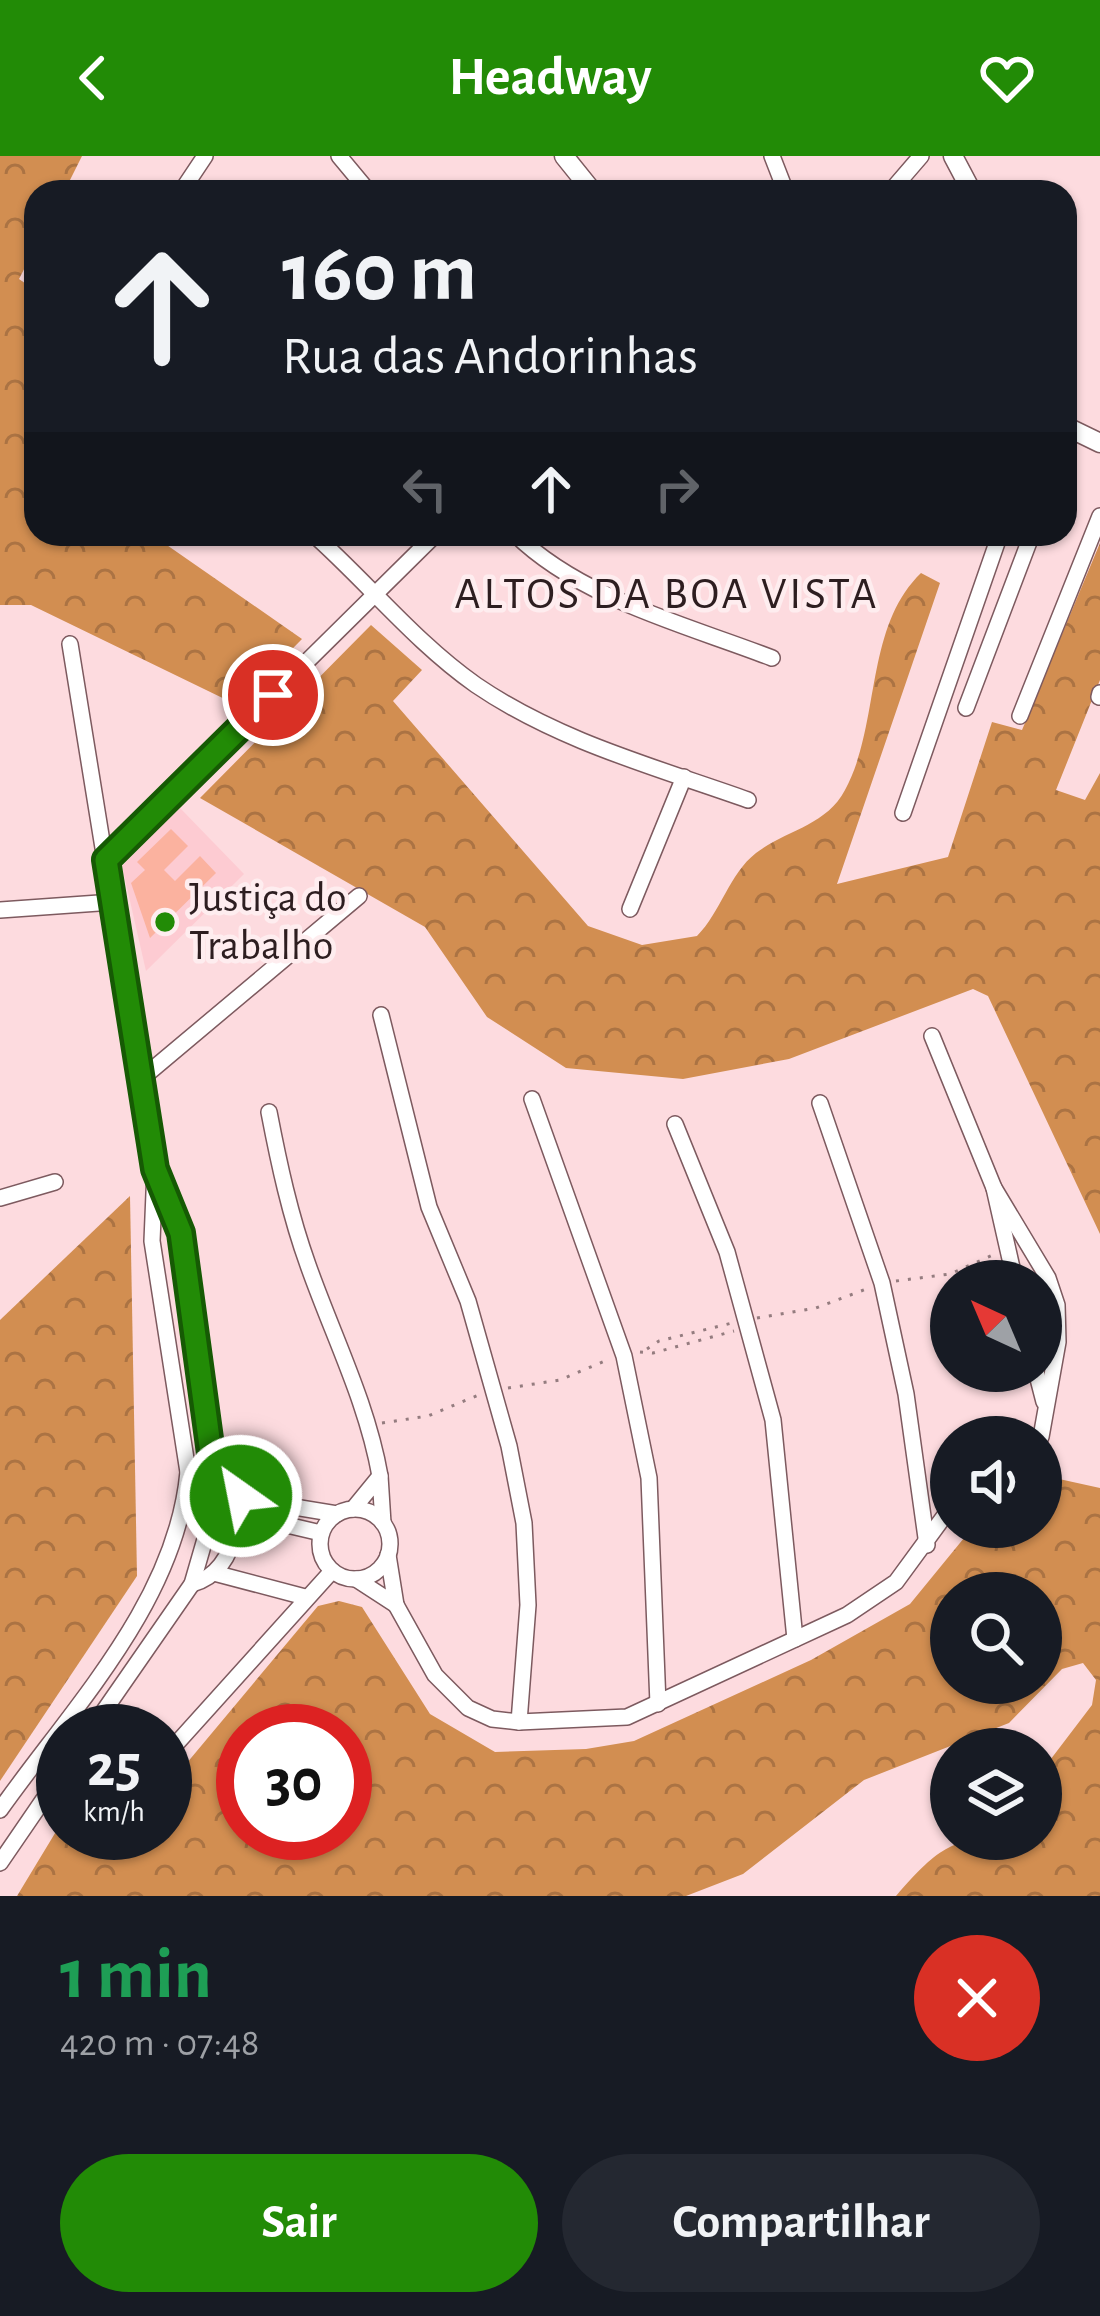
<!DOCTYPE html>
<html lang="pt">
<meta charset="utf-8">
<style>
body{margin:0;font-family:"Alegreya Sans",sans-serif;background:#242831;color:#f1f3f6;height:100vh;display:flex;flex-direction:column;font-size:45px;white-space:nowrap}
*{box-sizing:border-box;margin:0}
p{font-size:39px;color:#9ea1a6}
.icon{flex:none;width:66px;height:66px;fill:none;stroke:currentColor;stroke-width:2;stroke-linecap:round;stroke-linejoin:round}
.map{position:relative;height:1740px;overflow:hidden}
.sheet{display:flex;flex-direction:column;background:#171b24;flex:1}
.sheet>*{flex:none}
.top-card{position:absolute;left:24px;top:24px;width:1053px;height:366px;border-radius:36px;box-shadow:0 3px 9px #0004;background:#171b24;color:#f1f3f6;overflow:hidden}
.needle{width:78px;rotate:316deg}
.controls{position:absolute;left:930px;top:1104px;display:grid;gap:24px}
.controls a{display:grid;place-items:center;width:132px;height:132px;border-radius:50%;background:#171b24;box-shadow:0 3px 9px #0004;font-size:60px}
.speed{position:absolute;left:36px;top:1548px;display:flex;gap:24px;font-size:60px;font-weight:700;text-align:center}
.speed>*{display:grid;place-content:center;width:156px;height:156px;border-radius:50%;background:#171b24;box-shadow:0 3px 9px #0004;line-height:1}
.speed small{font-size:30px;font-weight:400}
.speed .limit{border:18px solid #d22;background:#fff;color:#111}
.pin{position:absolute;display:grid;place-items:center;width:102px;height:102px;color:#fff;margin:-51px;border:6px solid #fff;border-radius:50%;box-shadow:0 3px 12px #0007}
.me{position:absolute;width:132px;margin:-66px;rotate:327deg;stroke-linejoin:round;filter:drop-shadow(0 0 9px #0008)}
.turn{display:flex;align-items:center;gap:42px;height:252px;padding:0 60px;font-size:54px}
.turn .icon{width:156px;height:156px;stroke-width:2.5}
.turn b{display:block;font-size:84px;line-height:102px}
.lanes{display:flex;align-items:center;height:114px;padding:0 60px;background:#0003;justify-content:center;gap:60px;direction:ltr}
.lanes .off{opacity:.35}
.round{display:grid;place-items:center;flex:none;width:126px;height:126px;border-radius:63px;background:#242831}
.summary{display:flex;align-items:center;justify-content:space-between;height:204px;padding:0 60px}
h1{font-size:72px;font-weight:600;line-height:90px;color:#1e9e55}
.button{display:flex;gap:24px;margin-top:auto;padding:24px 60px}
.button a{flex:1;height:138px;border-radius:72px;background:#228b06;color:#fff;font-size:48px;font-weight:600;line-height:138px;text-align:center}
.button a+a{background:#242831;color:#f1f3f6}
header{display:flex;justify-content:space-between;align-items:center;height:156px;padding:0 60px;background:#228b06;color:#fff;font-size:54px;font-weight:600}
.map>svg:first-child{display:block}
.built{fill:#fdcbd2}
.forest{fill:url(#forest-crowns);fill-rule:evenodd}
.building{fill:#fbb29f}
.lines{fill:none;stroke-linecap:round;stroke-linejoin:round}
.minor-casing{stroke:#7d5a5f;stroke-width:18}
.major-casing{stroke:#7d5a5f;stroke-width:21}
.path{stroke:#947c7f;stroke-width:3;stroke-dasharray:3 9;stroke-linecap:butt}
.minor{stroke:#fff;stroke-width:15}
.major{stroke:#fff;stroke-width:18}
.route-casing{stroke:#165a04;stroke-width:30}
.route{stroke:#228b06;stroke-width:21}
.poi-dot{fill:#228b06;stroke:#feedef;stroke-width:4.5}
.labels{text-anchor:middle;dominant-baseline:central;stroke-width:9;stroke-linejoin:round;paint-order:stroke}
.poi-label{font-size:42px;fill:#2d1e20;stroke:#feedef;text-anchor:start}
.neighbourhood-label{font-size:45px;letter-spacing:3px;fill:#2d1e20;stroke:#feedef}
</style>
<header><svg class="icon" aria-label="back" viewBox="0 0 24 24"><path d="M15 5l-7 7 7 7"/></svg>Headway<svg class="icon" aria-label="heart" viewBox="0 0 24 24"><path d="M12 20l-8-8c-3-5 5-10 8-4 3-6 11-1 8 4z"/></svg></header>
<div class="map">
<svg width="1100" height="1740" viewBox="0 0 1100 1740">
<defs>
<pattern id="forest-crowns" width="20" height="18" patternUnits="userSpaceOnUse" patternTransform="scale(3)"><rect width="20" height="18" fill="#d28e51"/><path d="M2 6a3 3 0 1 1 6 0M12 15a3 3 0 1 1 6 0" fill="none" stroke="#ab7343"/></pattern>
</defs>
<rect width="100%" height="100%" fill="#fddbdf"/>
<path class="built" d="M180,652L244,718L146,815L122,710Z"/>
<g class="forest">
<path d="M0,0H82L64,36H36V90L19,123L36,135V378H151L302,483L237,549L31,449H0Z"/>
<path d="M1100,387V524L1056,634L1085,644L1100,617V1078L988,840L973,833L789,903L683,923L566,912L487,861L425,771L200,642L371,469L422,514L393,545L588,770L642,789L697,780C721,756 729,718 756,697C786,674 826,670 845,634C881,568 864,472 921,417L940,427L837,728L948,701L992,566L1022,574Z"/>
<path d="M130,1040L137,1420L0,1625V1164Z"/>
<path d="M1041,1319L1100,1332V1740H896C951,1676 960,1683 1041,1683V1616L1092,1549L1096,1524L1083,1507L1062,1513L1009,1567L864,1624L743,1718L686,1740H17L63,1664V1677H165V1613L181,1614L318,1450L339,1445L362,1451L430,1558L495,1596L586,1593L634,1585L811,1504L910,1448L973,1371H1041ZM951,1437H1041V1527H951ZM243,1575H345V1677H243Z"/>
</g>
<path class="building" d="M171,673L188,690L164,714L175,725L200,700L216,717L150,782L131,727L145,714L137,706Z"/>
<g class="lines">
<g class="minor-casing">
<g id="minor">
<path d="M339,0L369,36"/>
<path d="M772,0L786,36"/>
<path d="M181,36L205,0"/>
<path d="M890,36L921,0"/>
<path d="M313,378C368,427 415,486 476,529C558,585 655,611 748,644"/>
<path d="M515,378C581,443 687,469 772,502"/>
<path d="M1099,541L1100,537"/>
<path d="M966,552L1032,378"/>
<path d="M1020,560L1100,360"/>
<path d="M903,657L1000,378"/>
<path d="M106,704L436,378"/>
<path d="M630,753L684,621"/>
<path d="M0,754L113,746"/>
<path d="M381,859L429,1051L468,1145L509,1290L524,1367L528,1449L519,1566"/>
<path d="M932,880L994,1032L1048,1122L1057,1149L1058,1186L1041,1281"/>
<path d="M141,923L359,740"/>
<path d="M532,943L624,1200L649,1322L658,1548"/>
<path d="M820,947L882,1127L906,1238L927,1389"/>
<path d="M269,956C279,1008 290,1059 308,1109C333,1180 367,1246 380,1320"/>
<path d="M675,968L727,1096L773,1264L795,1483"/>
<path d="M994,1032L1015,1125"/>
<path d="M0,1042L55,1026"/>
<path d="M1036,1215L1044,1246"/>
<path d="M188,1316L213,1312C248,1343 241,1415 192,1428"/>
<path d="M232,1333L252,1344L337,1358"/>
<path d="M353,1353L380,1320L383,1367"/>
<circle cx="355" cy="1388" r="35"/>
<path d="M235,1371L257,1362L321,1377"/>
<path d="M214,1417L305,1441"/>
<path d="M356,1423L396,1449L388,1399"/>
<path d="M396,1449L435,1519L468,1552L492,1563L519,1566L627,1561L847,1459L896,1426L951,1351"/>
<path d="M90,1575L192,1428L214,1352L181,1077L158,1021"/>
<path d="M168,1597L332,1415"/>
<path d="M0,1654C73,1551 176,1446 188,1316L152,1085L155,1013L70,488"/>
<path d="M0,1707L63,1615"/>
</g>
</g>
<g class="major-casing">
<g id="major">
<path d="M564,0L593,36"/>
<path d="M953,0L972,36"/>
<path d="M1065,270L1100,287"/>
</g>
</g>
<g class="path">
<path d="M896,1125L950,1118L995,1098"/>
<path d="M757,1162L816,1152L869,1132"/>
<path d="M647,1193L659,1185L732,1167"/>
<path d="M640,1196L653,1197L734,1175"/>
<path d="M508,1232L560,1224L607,1204"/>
<path d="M382,1267L428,1260L481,1238"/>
</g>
<use href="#minor" class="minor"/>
<use href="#major" class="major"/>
</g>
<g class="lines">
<g class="route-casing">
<path id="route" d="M241,1340L213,1312L181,1077L155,1013L106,704L273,539"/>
</g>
<use href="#route" class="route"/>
</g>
<circle class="poi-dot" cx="165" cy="766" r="12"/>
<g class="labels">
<g class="poi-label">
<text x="189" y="742">Justiça do<tspan x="189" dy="48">Trabalho</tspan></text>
</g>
<g class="neighbourhood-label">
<text x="667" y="438">ALTOS DA BOA VISTA</text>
</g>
</g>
</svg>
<div class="controls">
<a><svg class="needle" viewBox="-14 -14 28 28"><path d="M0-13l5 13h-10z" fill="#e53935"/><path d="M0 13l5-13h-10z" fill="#9ea1a6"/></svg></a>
<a><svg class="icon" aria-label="sound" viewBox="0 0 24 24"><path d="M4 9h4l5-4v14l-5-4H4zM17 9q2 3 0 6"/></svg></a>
<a><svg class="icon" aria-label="search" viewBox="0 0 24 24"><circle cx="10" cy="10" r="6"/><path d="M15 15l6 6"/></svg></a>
<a><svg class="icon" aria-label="layers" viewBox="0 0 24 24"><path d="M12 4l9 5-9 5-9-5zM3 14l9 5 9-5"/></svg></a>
</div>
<div class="speed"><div>25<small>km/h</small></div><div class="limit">30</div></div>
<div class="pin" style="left:273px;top:539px;background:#d93025"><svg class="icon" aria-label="arrive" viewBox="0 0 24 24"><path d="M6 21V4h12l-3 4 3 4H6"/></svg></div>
<svg class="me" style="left:241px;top:1340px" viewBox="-20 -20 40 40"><circle r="17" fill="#228b06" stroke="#fff" stroke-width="3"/><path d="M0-11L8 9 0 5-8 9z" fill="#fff"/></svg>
<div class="top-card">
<div class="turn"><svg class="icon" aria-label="ahead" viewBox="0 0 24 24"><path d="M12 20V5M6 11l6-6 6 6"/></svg><div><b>160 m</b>Rua das Andorinhas</div></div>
<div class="lanes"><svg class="icon off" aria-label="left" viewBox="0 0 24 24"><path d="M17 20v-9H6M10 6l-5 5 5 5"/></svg><svg class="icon" aria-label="ahead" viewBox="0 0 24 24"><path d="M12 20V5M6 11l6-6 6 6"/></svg><svg class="icon off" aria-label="right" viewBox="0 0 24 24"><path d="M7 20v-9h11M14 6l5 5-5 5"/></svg></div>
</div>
</div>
<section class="sheet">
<div class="summary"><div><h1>1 min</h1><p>420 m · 07:48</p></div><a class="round" style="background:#d93025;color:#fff"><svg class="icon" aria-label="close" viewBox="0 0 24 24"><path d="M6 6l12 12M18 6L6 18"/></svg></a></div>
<div class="button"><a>Sair</a><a>Compartilhar</a></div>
</section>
